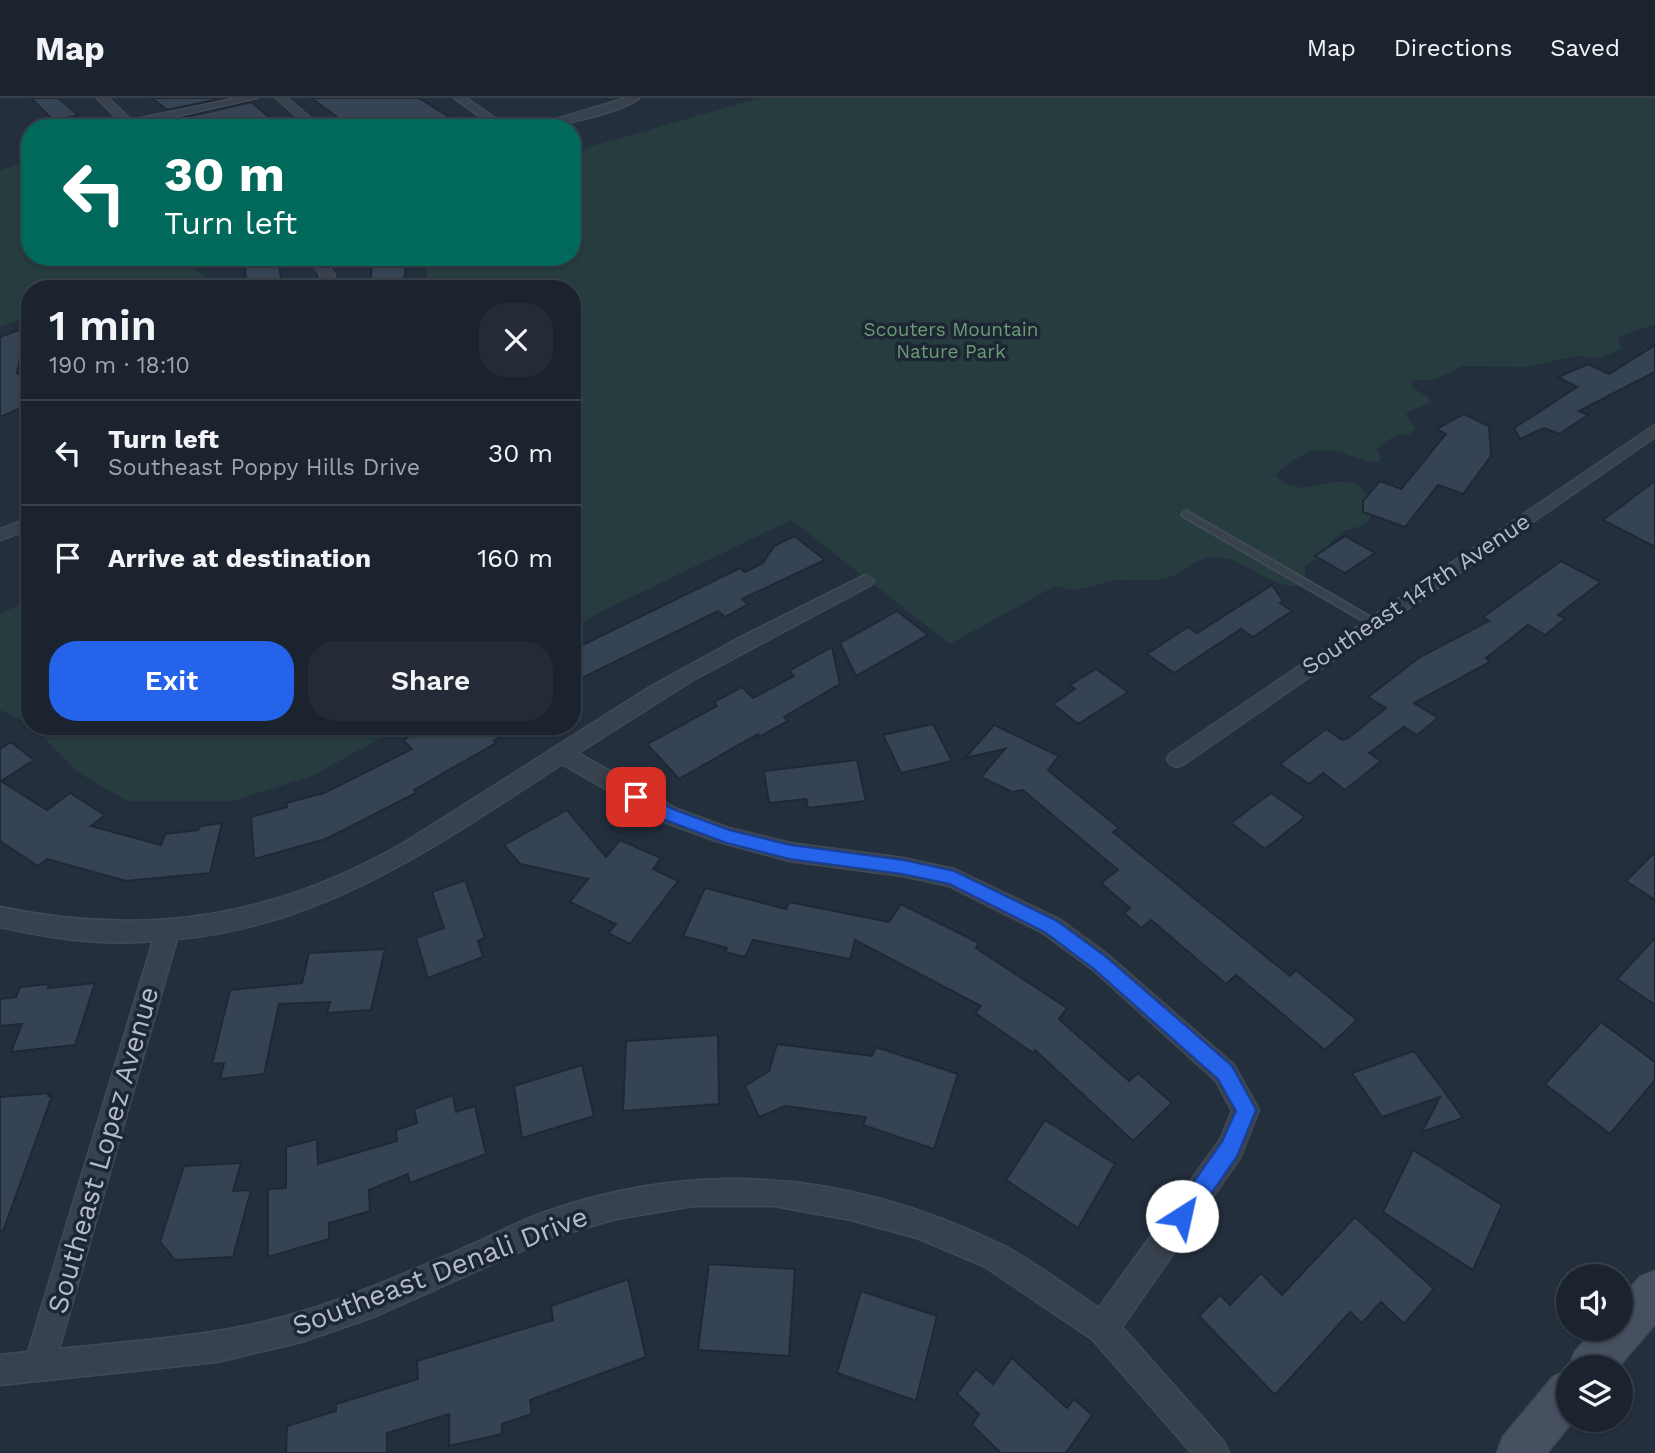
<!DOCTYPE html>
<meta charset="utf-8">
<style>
body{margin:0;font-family:"Work Sans",sans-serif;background:#242b36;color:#f1f3f6;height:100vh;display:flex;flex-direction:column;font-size:26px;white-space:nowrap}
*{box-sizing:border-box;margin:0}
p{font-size:23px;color:#a0a4aa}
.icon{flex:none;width:38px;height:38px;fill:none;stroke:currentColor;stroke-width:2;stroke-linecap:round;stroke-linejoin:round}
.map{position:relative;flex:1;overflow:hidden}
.details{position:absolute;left:21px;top:182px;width:560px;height:455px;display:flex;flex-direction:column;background:#1b232e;border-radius:28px;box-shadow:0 2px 5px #0004,0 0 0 2px #39404a}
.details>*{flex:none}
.banner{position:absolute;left:21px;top:21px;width:560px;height:147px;border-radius:28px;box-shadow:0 2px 5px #0004,0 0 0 2px #39404a;background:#00695c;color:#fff;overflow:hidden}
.tools{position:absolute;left:1556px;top:1166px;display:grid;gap:14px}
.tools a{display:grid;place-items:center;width:77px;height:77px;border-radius:50%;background:#1b232e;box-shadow:0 2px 5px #0004,0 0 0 2px #39404a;font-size:35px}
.pin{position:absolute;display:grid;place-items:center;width:60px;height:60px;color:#fff;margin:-30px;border-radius:14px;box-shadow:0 4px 10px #0006}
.me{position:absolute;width:77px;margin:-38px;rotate:35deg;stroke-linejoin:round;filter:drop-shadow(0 0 5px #0008)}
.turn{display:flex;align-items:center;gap:24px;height:147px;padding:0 28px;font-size:32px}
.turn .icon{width:91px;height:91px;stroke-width:2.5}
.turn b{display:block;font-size:49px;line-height:60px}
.round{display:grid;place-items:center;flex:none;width:74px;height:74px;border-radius:28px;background:#242b36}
.head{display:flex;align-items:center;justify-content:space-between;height:119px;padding:0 28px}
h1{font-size:42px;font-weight:600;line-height:52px}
.cta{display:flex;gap:14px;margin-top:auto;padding:14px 28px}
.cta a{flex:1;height:80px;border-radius:28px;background:#2563eb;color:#fff;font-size:28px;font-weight:600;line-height:80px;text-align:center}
.cta a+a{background:#242b36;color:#f1f3f6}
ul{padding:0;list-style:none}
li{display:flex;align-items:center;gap:21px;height:105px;padding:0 28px;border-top:2px solid #39404a}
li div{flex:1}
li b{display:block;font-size:26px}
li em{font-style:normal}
header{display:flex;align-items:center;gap:42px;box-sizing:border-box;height:98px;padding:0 35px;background:#1b232e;border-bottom:2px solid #39404a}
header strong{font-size:33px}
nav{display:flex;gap:38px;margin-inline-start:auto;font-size:24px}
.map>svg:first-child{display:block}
.green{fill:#263c3f}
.building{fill:#364354;stroke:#1f2835;stroke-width:2}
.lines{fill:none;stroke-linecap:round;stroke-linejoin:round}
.lane-casing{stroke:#414a57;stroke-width:4}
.street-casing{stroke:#414a57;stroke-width:3}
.secondary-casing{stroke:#414a57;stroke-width:3}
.lane{fill:#38414e;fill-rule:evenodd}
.street{fill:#38414e;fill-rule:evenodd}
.secondary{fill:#465061;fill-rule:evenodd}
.route{fill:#2563eb;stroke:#184099;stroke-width:2}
.labels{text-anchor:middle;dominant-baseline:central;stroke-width:7;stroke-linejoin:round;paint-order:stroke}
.far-park-label{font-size:19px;fill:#6b9a76;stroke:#1d2633}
.street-label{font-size:23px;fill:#b4bcc9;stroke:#1d2633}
.near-street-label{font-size:28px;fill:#b4bcc9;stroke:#1d2633}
</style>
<header>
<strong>Map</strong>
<nav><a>Map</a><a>Directions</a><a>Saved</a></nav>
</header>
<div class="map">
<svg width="1655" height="1355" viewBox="0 0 1655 1355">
<rect width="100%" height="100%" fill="#242f3e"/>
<g class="green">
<path d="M759,0H1655V226L1621,238L1618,243L1622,251L1599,260L1576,258L1527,269L1463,268L1436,281L1412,283L1411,289L1429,299L1430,305L1408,314L1406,318L1415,330L1410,336C1396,337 1387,341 1376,352L1382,358L1379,364C1368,365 1361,361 1351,358C1318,346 1301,353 1275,377C1303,409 1341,366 1364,393C1369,398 1372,407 1376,413L1365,427L1344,433L1330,445L1324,457L1305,467V479L1297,488C1266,489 1246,460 1216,459C1200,458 1186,473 1172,478C1150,486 1132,480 1113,483C1089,488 1081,496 1055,488L950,546L791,422L601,514L572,530V191H384L430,186L421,159H572V54Z"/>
<path d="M30,63V159H211L191,165L216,191H30V218L0,229V72Z"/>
<path d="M30,503V626L0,612V515Z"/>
<path d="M32,628H403L312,678L233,703H127L77,674Z"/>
</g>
<g class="building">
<path d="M31,0H58L78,17L54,23Z"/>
<path d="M152,0H224L167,12Z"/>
<path d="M311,0H419L466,30H352Z"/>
<path d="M252,4L281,30H188L177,21Z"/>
<path d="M244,159H271L279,167L282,187L251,191V184L246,185Z"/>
<path d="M373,159H407L404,183L370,186Z"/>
<path d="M26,229L17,275L30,284V306L0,319V239Z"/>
<path d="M1655,247V274L1579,313L1588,317L1559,336L1544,330L1520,341L1514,330L1577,289L1558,279L1588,266L1609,276Z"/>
<path d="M1464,316L1489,328L1491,358L1463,396L1438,387L1405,429L1363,414V403L1380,383L1401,391L1446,336L1437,331Z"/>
<path d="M1655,383V449L1603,422Z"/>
<path d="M794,438L825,462L742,501L748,506L725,519L718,513L572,585V552L740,470L745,474L763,465L774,448Z"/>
<path d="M1345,438L1375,455L1345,475L1315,458Z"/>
<path d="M1561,463L1601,484L1558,517L1565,521L1545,537L1528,527L1486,560L1490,564L1414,605L1438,620L1417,637L1404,629L1369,655L1381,663L1345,692L1323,675L1309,686L1280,666L1326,631L1342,642L1348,640L1386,610L1368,599L1420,559L1489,523L1483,519Z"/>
<path d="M1272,487L1283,503L1280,505L1292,513L1253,539L1241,531L1174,575L1147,556L1188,529L1197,535Z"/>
<path d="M897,513L928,537L856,578L840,545Z"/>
<path d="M832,549L840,586L784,619L788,623L759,639L758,636L679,681L647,646L717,608L714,604L742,589L753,600L794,578L789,573Z"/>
<path d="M1096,571L1128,594L1078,626L1053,606L1075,591L1070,587Z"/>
<path d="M933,626L952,663L901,675L883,637Z"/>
<path d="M994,627L1059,658L1048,672L1119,730L1113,734L1290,878L1296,872L1357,922L1325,952L1236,877L1226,886L1151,822L1141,830L1124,815L1130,810L1101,785L1118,772L1023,692L1012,694L981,679L1005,651L965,660Z"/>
<path d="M428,628H518L494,643L496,645L414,692L416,695L326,741L254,761L251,719L287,709L286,705L324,695L412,651L403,642Z"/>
<path d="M11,644L34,662L1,683L47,712L70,695L105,717L91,728L161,747L165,736L198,732L200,728L222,725L210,775L126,783L47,761L38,768L0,743V651Z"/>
<path d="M857,662L866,703L808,710L806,701L769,705L764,673Z"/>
<path d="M1271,695L1305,719L1265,751L1231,725Z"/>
<path d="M567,712L606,759L620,742L661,760L653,771L678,783L630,846L608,835L616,826L570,804L588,781L520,766L504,747Z"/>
<path d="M1655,754V802L1626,783Z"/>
<path d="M465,782L485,840L478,843L483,859L428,880L416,840L444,830L432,794Z"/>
<path d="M705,790L786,811L789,804L889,824L901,806L979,845L976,850L1067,910L1059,921L1129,983L1138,975L1172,1005L1133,1043L1035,952L1033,955L975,915L981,908L855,842L850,861L753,842L745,859L725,854L727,850L683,838Z"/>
<path d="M1655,840V907L1617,881Z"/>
<path d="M385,851L371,912L327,915L330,904L279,906L264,976L220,981L224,965L212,966L230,892L302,885L309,855Z"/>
<path d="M95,885L75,947L11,954L22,926L0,928V901L16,899L20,889L49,886L48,890Z"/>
<path d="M1601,924L1655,964V982L1610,1036L1545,986Z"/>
<path d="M718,937L719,1006L623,1013L626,943Z"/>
<path d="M777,946L872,958L876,949L958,976L934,1051L863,1027L866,1019L785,1008L759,1019L745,988L769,973Z"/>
<path d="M1414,953L1446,996L1463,1020L1422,1034L1440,999L1382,1019L1352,975Z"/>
<path d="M582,967L594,1018L522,1040L514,988Z"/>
<path d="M49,995L48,998H52L3,1133H0V999Z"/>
<path d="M453,997L456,1014L475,1008L486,1056L410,1085L408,1076L369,1092L370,1113L329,1125V1141L268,1159V1091L286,1090V1049L317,1041L318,1066L397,1043L396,1032L417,1025L414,1011Z"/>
<path d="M1045,1022L1115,1066L1078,1130L1006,1082Z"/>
<path d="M1413,1052L1502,1107L1473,1172L1383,1114Z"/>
<path d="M241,1065L233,1093L251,1092L233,1159L175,1162L160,1144L184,1068Z"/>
<path d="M1355,1119L1434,1191L1404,1226L1381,1204L1362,1225L1350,1214L1275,1297L1199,1218L1220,1197L1230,1207L1261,1175L1282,1197Z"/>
<path d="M709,1166L795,1171L789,1258L698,1252Z"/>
<path d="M628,1181L646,1259L530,1302L532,1316L502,1326V1336L449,1348V1316L387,1335V1355H286L287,1328L336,1313V1306L418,1281L417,1263L553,1222L551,1208Z"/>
<path d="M861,1193L937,1218L916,1303L837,1275Z"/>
<path d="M1012,1260L1067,1310L1074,1301L1092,1317L1066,1355H1001L972,1327L979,1316L957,1296L976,1271L993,1286Z"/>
</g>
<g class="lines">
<g class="lane-casing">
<path id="lane" d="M1186,413L1377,523L1379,525L1377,527H1371L1183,418L1182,416Z"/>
</g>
<g class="street-casing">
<g id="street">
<path d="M97,0H108L129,20L137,21L237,0H257L137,27L122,25Z"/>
<path d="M276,0H287L322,30H310Z"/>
<path d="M454,0H466L509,30H496Z"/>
<path d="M626,0H639C621,15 551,30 527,30Z"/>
<path d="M308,159H321L334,176L336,191H322L320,176Z"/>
<path d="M1655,327V339L1184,666L1177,669L1170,666L1167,661L1170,656Z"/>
<path d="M30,420V431L0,442V431Z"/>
<path d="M865,477L874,483L871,487L693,582L578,655L677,711L729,730L790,745L903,760L954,771L1059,821L1108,857L1234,967L1259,1012L1240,1060L1122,1229L1224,1344L1229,1355H1192L1092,1241L984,1168L917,1140L851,1122L774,1108H692L616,1121L550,1140L376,1218L301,1244L217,1264L0,1287V1257L28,1254L153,843C101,848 50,840 0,829V809C147,840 277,819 407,743L650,589L739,540ZM562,666L661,723L719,744L790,763L903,778L949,788L1043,835L1092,871L1216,983L1232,1013L1220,1042L1099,1210C1068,1190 1036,1164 1002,1147C855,1075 704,1059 548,1113C524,1121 501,1133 478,1144C420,1169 364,1194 304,1213C225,1238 141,1242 59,1251L177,841C323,829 444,743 562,666Z"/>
</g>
</g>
<g class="secondary-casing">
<g id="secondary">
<path d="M1655,1173V1226L1618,1269H1569L1575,1254L1596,1230H1620V1202L1640,1179Z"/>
<path d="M1568,1272V1321H1574L1547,1355H1497L1503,1339L1553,1279Z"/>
</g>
</g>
<use href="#lane" class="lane"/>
<use href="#street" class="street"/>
<use href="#secondary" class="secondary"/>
</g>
<path class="route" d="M636,693L675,712L729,732L790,747L903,762L954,773L1057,823L1106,859L1232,968L1256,1012L1237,1058L1190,1126L1182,1129L1175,1126L1172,1118L1175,1111L1222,1044L1236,1013L1218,981L1093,870L1045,834L950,786L903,776L790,761L727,745L663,721L630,704L628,699Z"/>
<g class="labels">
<g class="far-park-label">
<text x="951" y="231">Scouters Mountain<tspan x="951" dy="22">Nature Park</tspan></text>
</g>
<g class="street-label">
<text transform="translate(1416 496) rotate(-34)">Southeast 147th Avenue</text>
</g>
<g class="near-street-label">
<text transform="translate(103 1052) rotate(-74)">Southeast Lopez Avenue</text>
<text transform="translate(440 1173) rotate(-21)">Southeast Denali Drive</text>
</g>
</g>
</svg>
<div class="tools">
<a><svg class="icon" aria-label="sound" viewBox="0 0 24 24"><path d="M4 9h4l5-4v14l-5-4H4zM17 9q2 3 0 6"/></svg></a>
<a><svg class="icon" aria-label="layers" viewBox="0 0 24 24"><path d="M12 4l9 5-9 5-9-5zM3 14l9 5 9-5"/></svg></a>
</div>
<div class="pin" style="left:636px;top:699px;background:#d93025"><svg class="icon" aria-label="arrive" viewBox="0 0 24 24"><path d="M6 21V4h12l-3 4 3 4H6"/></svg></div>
<svg class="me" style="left:1182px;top:1118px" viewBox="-20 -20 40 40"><circle r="19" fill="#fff"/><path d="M0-13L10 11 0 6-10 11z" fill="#2563eb"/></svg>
<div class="banner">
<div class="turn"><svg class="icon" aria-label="left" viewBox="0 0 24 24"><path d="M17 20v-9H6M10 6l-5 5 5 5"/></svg><div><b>30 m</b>Turn left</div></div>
</div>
<section class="details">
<div class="head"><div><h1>1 min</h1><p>190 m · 18:10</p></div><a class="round"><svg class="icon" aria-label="close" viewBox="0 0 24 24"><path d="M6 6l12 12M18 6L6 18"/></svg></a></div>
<ul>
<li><svg class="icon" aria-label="left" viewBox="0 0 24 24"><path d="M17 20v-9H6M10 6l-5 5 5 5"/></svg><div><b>Turn left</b><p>Southeast Poppy Hills Drive</p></div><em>30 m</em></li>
<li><svg class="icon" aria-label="arrive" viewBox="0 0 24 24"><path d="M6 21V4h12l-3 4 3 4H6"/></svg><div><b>Arrive at destination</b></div><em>160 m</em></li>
</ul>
<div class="cta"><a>Exit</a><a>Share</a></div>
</section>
</div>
